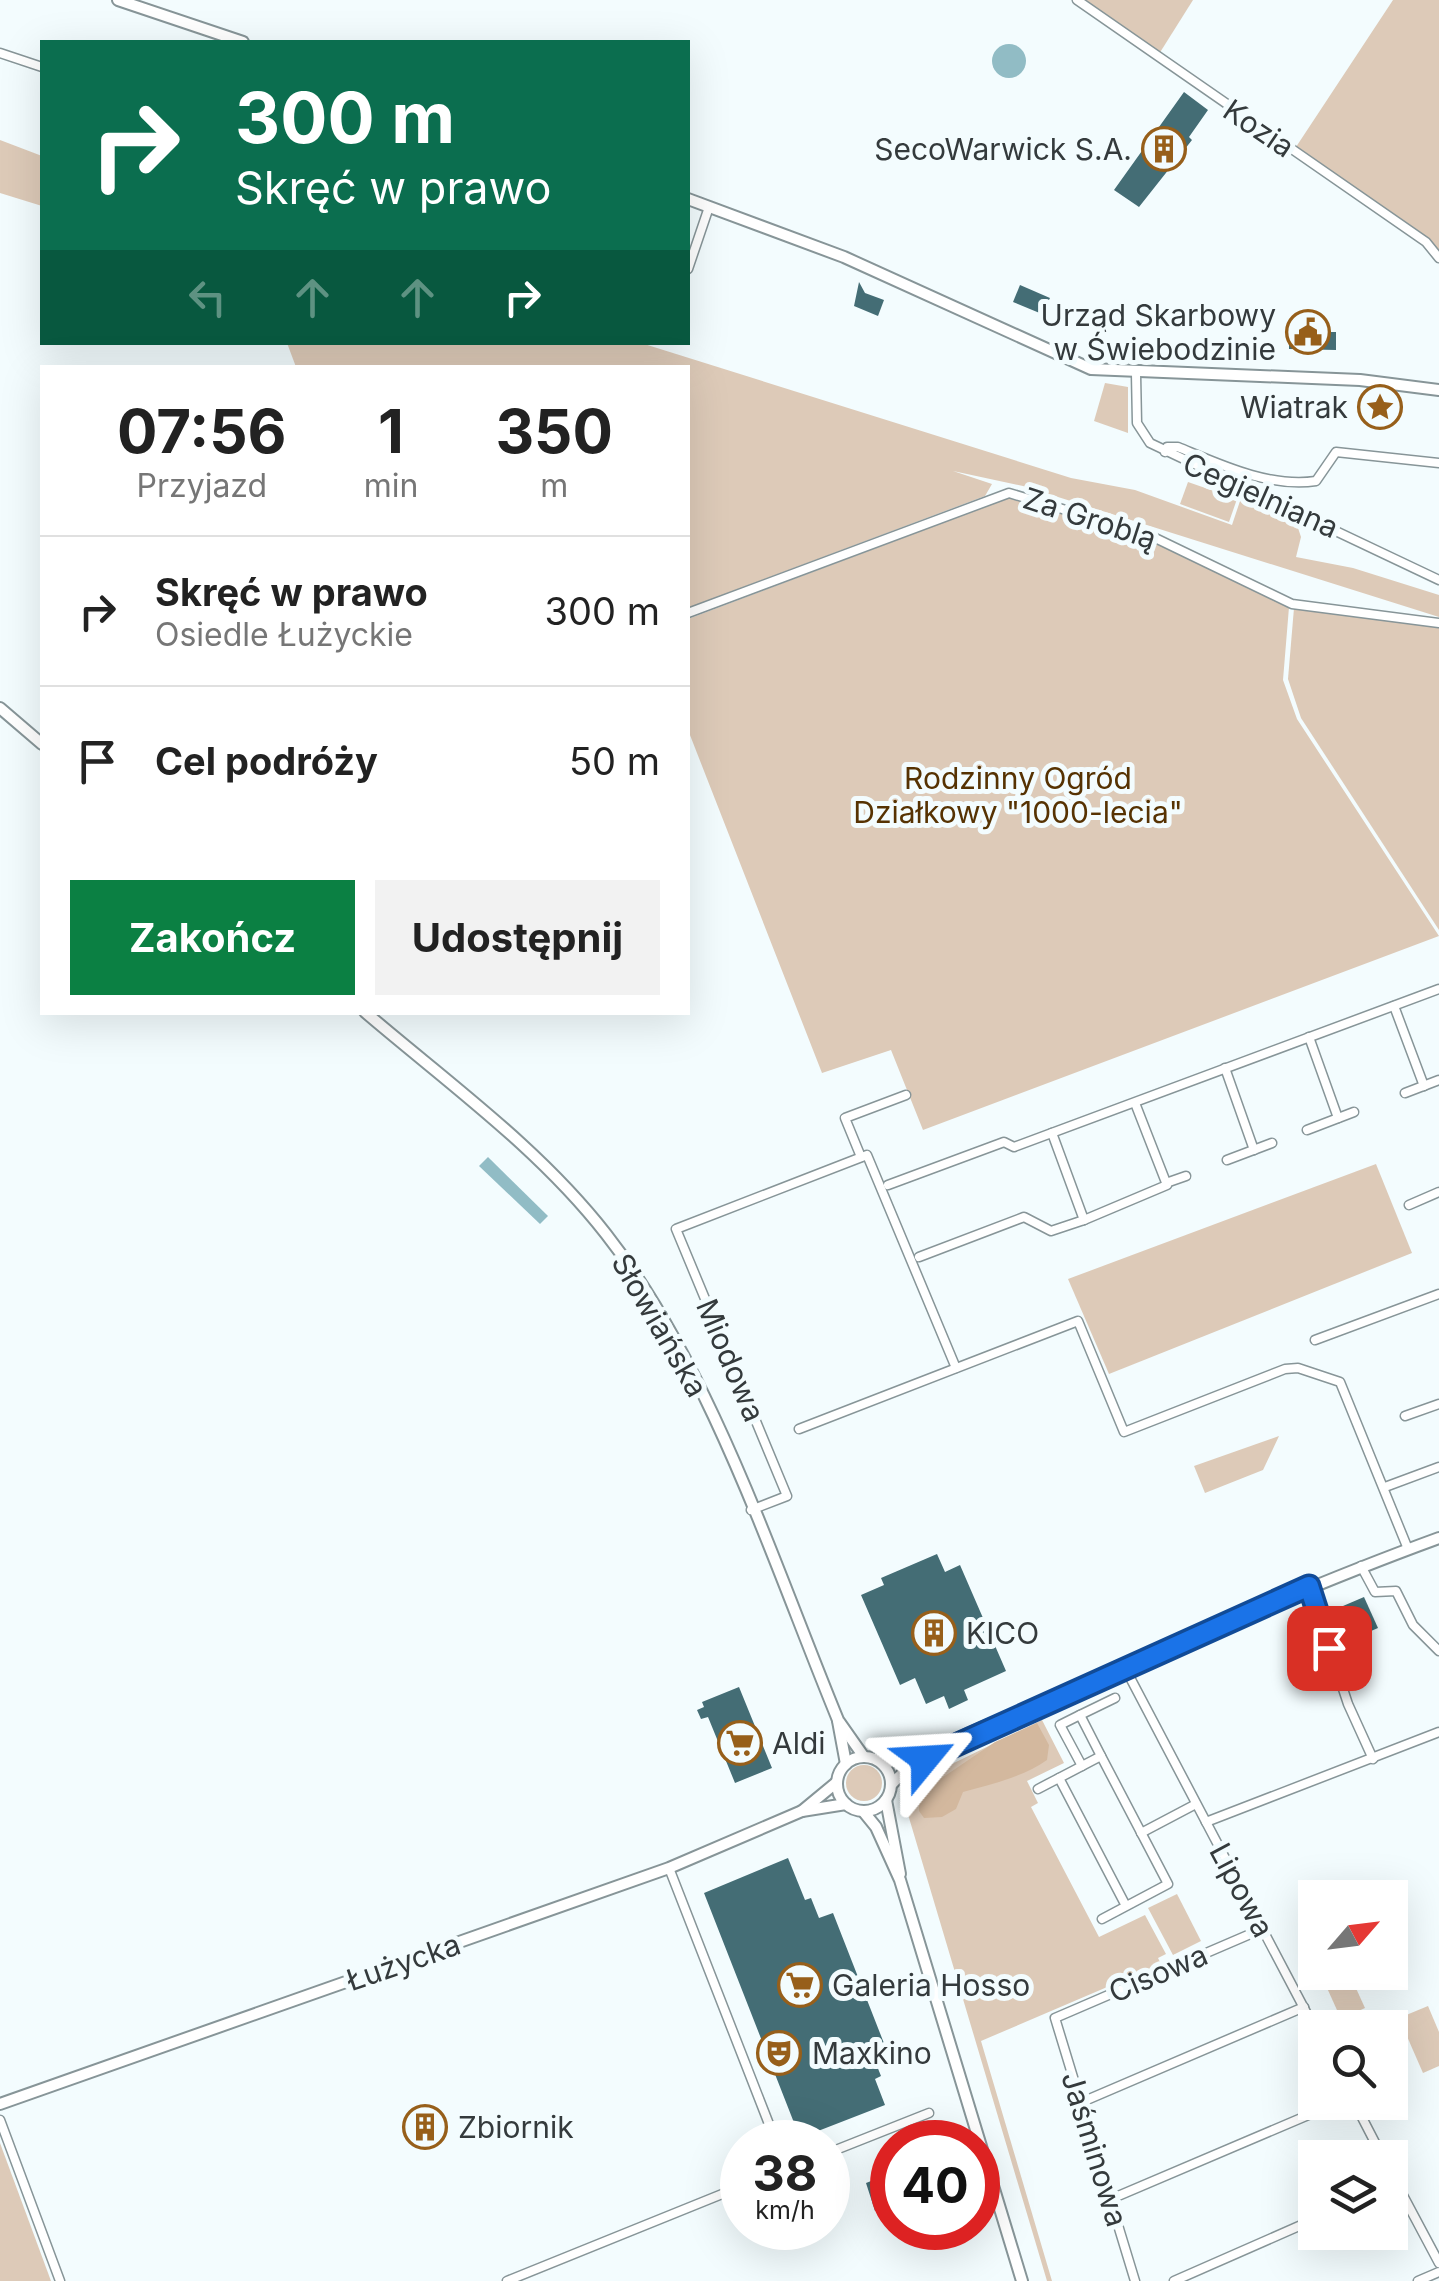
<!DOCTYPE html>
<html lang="pl">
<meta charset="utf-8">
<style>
body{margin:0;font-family:Inter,sans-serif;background:#f2f2f2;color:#222;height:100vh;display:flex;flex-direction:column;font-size:38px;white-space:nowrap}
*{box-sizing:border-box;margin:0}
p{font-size:32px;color:#767676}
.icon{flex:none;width:55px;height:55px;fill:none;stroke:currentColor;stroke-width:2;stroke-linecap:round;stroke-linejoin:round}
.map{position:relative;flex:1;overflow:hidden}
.sheet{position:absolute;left:40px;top:365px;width:650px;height:650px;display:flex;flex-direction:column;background:#fff;border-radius:0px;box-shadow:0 10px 40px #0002}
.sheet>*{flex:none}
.banner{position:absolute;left:40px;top:40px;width:650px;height:305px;border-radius:0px;box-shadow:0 10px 40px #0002;background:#0b6e4f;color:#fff;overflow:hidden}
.needle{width:65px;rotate:62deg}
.tools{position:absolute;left:1298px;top:1880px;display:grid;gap:20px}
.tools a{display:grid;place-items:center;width:110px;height:110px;border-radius:0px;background:#fff;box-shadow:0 10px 40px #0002;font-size:50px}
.speed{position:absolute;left:720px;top:2120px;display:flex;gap:20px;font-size:50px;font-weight:700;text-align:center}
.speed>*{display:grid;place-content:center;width:130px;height:130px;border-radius:50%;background:#fff;box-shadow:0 10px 40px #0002;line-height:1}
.speed small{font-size:25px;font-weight:400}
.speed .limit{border:15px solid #d22;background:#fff;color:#111}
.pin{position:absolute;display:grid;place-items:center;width:85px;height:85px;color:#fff;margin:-42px;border-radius:20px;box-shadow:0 5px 15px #0006}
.me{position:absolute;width:110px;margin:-55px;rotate:63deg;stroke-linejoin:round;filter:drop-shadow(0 0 8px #0008)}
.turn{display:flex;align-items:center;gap:35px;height:210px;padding:0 30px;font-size:45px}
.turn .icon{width:130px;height:130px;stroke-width:2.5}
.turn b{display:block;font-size:70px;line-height:85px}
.lanes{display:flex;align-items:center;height:95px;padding:0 30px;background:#0003;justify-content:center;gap:50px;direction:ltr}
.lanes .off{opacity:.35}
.eta{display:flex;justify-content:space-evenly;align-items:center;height:170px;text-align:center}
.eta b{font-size:60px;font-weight:700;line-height:70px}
.cta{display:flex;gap:20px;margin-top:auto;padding:20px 30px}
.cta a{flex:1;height:115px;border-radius:0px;background:#0b8043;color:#fff;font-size:40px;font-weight:700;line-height:115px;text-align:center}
.cta a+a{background:#f2f2f2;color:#222}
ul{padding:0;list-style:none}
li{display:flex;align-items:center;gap:30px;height:150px;padding:0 30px;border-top:2px solid #e0e0e0}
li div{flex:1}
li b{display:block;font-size:38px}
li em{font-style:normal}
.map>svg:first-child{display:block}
.green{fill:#ddcab8}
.forest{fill:#d3b89e}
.water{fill:#91bcc5}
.building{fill:#446d75}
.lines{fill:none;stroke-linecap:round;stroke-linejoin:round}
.street-casing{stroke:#879598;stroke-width:11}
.secondary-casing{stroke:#879598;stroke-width:14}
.street{stroke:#fff;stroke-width:8}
.secondary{stroke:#fff;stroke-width:10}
.route-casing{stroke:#114b97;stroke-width:25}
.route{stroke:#1a73e8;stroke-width:18}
.labels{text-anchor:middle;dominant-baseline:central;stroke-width:10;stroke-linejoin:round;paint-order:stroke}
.street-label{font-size:30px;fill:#343a3c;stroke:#f3fcfe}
.poi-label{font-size:30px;fill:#343a3c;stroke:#f3fcfe;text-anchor:start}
.park-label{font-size:30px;fill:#563202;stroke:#f3fcfe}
</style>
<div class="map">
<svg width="1439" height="2281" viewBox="0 0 1439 2281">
<rect width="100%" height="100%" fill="#f3fcfe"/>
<g class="green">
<path d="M1083,0H1193L1159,54Z"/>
<path d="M1393,0H1439V254L1426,239L1296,147Z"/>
<path d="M0,140L42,156V206L0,193Z"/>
<path d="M287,343H641L1071,478L1135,490L1232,525L1243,492L1293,513L1301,537L1296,557L1353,568L1439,595V617L1023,486L953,471L992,484L985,496L688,608V368L296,367Z"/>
<path d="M1105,383L1128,387V433L1094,421Z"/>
<path d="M1188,482L1237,499L1229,522L1180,504Z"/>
<path d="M1009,498L1149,540L1289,607L1283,680L1297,719L1439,936L923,1130L891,1050L822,1073L688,730V619Z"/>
<path d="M1294,608L1439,626V930L1301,718L1288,679Z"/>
<path d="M1376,1164L1412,1253L1109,1374L1068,1279Z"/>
<path d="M1279,1436L1263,1470L1205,1493L1194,1466Z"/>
<path d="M1042,1720L1064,1763L1027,1781L1038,1803L1031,1807L1099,1937L1145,1915L1166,1954L1158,1958L1161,1964L981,2041L1052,2281H1047L904,1801L919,1780Z"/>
<circle cx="864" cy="1783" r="18"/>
<path d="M1177,1894L1201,1941L1173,1955L1148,1908Z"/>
<path d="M1338,1972L1349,1973L1365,2008L1341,2019L1323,1979Z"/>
<path d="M1428,2006L1439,2032V2066L1423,2073L1399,2018Z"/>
<path d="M0,2143L51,2281H0Z"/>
</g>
<path class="forest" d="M1037,1723L1049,1745L1047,1760C1023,1777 992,1784 963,1792L956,1809L942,1817L924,1818L919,1811V1796L927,1788L995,1742Z"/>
<g class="water">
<circle cx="1009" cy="61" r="17"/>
<path d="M488,1157L548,1216L540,1224L479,1166Z"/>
</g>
<g class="building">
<path d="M1184,92L1208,110L1189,137L1192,140L1139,207L1114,190Z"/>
<path d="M859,282L865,293L884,300L878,316L854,306Z"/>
<path d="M1020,285L1050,298L1042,314L1013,302Z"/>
<path d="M1303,315H1322V332H1336V350L1289,349V331L1303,332Z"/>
<path d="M937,1554L945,1572L960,1565L1006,1671L964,1690L968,1700L949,1709L944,1696L926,1704L915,1678L900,1685L861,1595L884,1585L881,1578Z"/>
<path d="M1364,1597L1378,1628L1350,1640L1336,1609Z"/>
<path d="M739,1687L772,1768L735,1783L708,1717L701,1719L697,1710L704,1707L702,1702Z"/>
<path d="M788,1858L805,1900L811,1898L819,1918L833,1913L887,2051L873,2056L881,2076L875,2079L885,2105L800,2138L704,1893Z"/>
<path d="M879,2178L882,2188L889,2186L891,2206L875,2211L866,2183Z"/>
</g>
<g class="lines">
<g class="street-casing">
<g id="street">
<path d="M1077,0L1426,242L1439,258"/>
<path d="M0,53L42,67"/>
<path d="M688,269L709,207"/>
<path d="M1136,374L1137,423L1150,443L1439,580"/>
<path d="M1165,452L1167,447H1178C1219,464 1269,488 1316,481L1336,452L1439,463"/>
<path d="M688,613L1009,493L1149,535L1292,604L1439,623"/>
<path d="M1394,1006L1424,1086"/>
<path d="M1309,1037L1338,1118"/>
<path d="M1225,1068L1254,1150"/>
<path d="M1405,1093L1439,1080"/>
<path d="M1307,1130L1354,1112"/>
<path d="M1052,1133L1084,1220L1167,1185L1135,1103"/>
<path d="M861,1157L845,1118L906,1095"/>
<path d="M1227,1160L1272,1143"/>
<path d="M1166,1183L1186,1176"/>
<path d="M888,1185L1004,1142L1014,1147L1439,989"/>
<path d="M1409,1205L1439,1192"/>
<path d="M919,1257L1024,1217L1051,1231L1084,1220"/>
<path d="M1315,1340L1439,1294"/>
<path d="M1405,1416L1439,1404"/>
<path d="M799,1429L1078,1321L1124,1432L1285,1369L1298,1368L1340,1382L1408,1549"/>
<path d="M1385,1487L1439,1467"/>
<path d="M751,1510L787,1496L676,1229L867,1155L956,1368"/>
<path d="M1361,1566L1375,1592L1396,1591L1413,1625L1439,1651"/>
<path d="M1309,1586L1348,1704L1373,1759"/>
<path d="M1125,1668L1315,2029"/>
<path d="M1080,1715L1115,1698"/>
<path d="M1082,1766L1060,1725L1080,1715L1101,1756"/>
<path d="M1038,1789L1059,1778"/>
<path d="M1206,1822L1439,1732"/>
<path d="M1141,1833L1196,1804"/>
<path d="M669,1868L776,2142"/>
<path d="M1102,1919L1168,1884L1101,1756L1059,1778L1126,1906"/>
<path d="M1082,2102L1304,2007"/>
<path d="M1354,2102L1383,2158"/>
<path d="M0,2120L60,2281"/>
<path d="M828,2153L929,2113"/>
<path d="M1390,2171L1439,2263"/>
<path d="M1111,2199L1339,2102"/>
<path d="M507,2281L742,2186"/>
<path d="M1135,2281L1055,2018L1262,1929"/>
<path d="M1174,2281L1315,2219"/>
<path d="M1418,2281L1439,2272"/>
</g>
</g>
<g class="secondary-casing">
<g id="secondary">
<path d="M118,0L243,42"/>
<path d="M688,199L844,257L1091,369L1360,380L1439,390"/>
<path d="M0,708L42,744"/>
<path d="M365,1012C448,1083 539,1148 606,1234C711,1368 773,1562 838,1720L864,1757"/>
<path d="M838,1721L846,1764"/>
<circle cx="864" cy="1784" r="27"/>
<path d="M882,1763L928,1755"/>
<path d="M892,1784C932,1740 1006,1720 1059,1696C1185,1641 1310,1585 1439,1538"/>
<path d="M886,1800L900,1874"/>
<path d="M802,1811L837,1782"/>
<path d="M863,1811L876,1827L900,1880L1022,2281"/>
<path d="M0,2104L669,1868L802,1811L846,1804"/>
</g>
</g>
<use href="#street" class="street"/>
<use href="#secondary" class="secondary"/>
</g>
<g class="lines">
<g class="route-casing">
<path id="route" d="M925,1759L1309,1586L1329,1648"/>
</g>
<use href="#route" class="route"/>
</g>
<defs>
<g id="building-ring" transform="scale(2.25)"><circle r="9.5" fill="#f3fcfe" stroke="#975f1a" stroke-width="1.5"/><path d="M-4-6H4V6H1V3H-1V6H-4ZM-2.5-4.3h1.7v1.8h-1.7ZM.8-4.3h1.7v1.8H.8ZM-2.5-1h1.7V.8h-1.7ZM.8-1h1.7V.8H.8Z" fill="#975f1a"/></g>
<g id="civic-ring" transform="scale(2.25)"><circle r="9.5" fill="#f3fcfe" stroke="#975f1a" stroke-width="1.5"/><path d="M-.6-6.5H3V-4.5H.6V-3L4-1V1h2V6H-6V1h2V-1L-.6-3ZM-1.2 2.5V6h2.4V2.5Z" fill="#975f1a"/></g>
<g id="sight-ring" transform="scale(2.25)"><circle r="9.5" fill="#f3fcfe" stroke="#975f1a" stroke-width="1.5"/><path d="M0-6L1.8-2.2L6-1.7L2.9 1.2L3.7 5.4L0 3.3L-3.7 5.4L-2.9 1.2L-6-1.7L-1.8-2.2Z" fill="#975f1a"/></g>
<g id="supermarket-ring" transform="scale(2.25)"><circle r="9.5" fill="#f3fcfe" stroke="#975f1a" stroke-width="1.5"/><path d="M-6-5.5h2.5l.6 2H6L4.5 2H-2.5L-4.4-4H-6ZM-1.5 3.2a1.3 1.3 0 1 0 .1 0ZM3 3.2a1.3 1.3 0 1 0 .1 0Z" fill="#975f1a"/></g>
<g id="theatre-ring" transform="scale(2.25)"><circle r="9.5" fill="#f3fcfe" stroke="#975f1a" stroke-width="1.5"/><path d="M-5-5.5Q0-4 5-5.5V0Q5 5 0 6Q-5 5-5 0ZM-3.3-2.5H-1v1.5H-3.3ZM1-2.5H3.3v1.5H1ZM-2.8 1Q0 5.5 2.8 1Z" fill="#975f1a"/></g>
</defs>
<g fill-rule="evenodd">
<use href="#building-ring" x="1164" y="149"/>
<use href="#civic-ring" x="1308" y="332"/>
<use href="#sight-ring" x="1380" y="407"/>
<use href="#building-ring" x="934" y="1633"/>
<use href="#supermarket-ring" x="740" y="1743"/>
<use href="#supermarket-ring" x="800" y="1985"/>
<use href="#theatre-ring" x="779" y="2053"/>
<use href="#building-ring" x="425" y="2127"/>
</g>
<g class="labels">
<g class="street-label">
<text transform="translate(1259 128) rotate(34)">Kozia</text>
<text transform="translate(1261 495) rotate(24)">Cegielniana</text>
<text transform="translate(1090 518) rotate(18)">Za Groblą</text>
<text transform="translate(660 1325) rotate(60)">Słowiańska</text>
<text transform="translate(731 1360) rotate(67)">Miodowa</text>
<text transform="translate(1242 1890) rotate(62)">Lipowa</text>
<text transform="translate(403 1962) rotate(-19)">Łużycka</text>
<text transform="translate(1158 1973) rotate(-23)">Cisowa</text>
<text transform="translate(1095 2149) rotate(73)">Jaśminowa</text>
</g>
<g class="poi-label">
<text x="1132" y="149" text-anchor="end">SecoWarwick S.A.</text>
<text x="1276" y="315" text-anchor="end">Urząd Skarbowy<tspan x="1276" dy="34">w Świebodzinie</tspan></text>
<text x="1348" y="407" text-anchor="end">Wiatrak</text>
<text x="966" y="1633">KICO</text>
<text x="772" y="1743">Aldi</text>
<text x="832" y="1985">Galeria Hosso</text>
<text x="812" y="2053">Maxkino</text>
<text x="458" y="2127">Zbiornik</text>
</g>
<g class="park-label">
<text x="1018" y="778">Rodzinny Ogród<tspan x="1018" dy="34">Działkowy "1000-lecia"</tspan></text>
</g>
</g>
</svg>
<div class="tools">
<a><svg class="needle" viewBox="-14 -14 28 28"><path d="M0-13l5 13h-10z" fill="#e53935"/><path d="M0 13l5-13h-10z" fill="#767676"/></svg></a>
<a><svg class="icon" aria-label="search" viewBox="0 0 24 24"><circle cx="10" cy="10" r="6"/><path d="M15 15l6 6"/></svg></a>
<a><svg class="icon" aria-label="layers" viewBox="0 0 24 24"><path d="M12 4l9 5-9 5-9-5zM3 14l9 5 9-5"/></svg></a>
</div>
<div class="speed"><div>38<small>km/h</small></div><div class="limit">40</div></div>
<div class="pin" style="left:1329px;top:1648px;background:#d93025"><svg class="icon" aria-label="arrive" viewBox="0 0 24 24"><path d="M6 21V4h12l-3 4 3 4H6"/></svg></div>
<svg class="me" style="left:925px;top:1759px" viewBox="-20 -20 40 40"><path d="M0-17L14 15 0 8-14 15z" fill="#1a73e8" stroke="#fff" stroke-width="4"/></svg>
<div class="banner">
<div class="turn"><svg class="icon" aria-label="right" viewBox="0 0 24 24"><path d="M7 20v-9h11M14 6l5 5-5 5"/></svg><div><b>300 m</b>Skręć w prawo</div></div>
<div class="lanes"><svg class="icon off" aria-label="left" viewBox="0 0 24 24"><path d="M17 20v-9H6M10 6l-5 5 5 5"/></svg><svg class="icon off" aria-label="ahead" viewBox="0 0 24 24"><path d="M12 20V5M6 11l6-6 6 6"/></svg><svg class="icon off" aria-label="ahead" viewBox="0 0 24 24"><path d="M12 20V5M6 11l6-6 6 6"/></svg><svg class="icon" aria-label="right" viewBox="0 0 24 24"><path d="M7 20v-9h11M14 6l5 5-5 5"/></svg></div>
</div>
<section class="sheet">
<div class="eta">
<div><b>07:56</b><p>Przyjazd</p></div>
<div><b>1</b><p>min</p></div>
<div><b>350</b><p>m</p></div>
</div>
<ul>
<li><svg class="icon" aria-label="right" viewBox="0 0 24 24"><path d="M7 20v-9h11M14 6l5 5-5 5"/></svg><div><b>Skręć w prawo</b><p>Osiedle Łużyckie</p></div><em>300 m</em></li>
<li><svg class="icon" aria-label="arrive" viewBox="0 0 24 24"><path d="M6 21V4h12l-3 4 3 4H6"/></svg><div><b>Cel podróży</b></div><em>50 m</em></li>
</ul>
<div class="cta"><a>Zakończ</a><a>Udostępnij</a></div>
</section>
</div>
